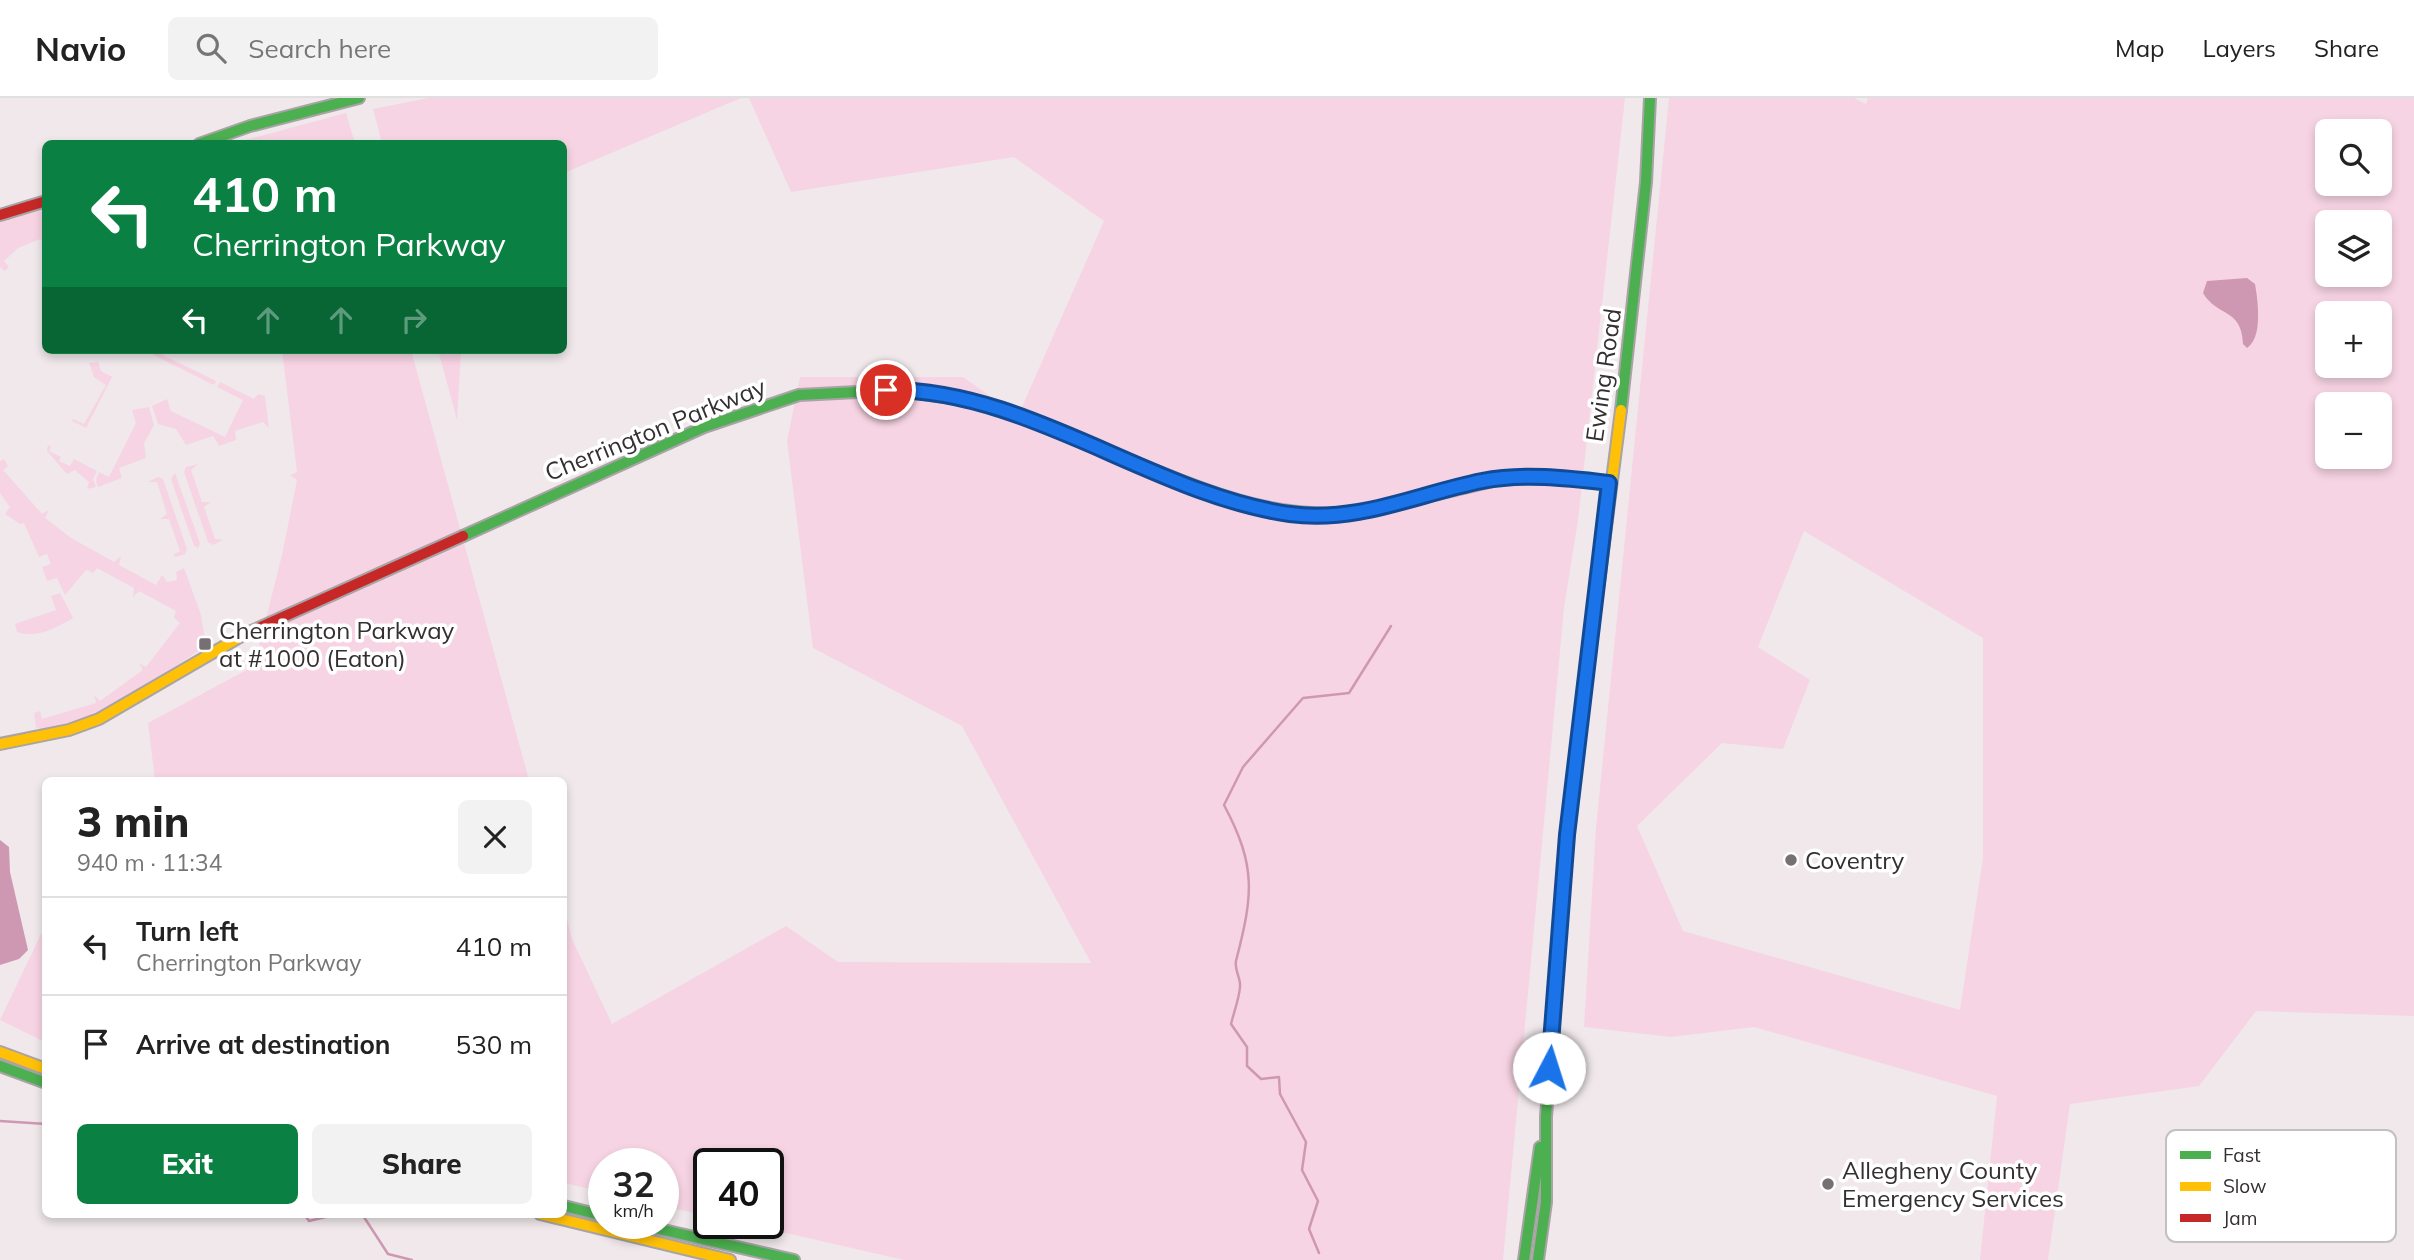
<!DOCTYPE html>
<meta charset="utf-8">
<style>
body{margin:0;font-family:Mulish,sans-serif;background:#f2f2f2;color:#222;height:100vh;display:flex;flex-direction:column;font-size:26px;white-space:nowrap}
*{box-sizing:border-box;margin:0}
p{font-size:23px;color:#767676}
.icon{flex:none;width:38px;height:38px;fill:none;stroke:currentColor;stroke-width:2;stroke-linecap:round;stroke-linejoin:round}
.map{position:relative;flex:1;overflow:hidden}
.sheet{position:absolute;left:42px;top:679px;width:525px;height:441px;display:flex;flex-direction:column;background:#fff;border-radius:10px;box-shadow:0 4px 10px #0003}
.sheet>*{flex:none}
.top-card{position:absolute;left:42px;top:42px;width:525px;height:214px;border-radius:10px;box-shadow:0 4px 10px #0003;background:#0b8043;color:#fff;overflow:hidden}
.tools{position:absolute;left:2315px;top:21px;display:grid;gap:14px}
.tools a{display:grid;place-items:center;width:77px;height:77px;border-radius:10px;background:#fff;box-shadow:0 4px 10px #0003;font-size:35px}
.speed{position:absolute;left:588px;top:1050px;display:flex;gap:14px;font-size:35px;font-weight:700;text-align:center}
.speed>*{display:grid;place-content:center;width:91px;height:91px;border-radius:50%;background:#fff;box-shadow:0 4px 10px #0003;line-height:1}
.speed small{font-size:18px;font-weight:400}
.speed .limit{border:4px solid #111;border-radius:10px;background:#fff;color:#111}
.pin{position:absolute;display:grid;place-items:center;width:60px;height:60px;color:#fff;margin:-30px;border:4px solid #fff;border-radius:50%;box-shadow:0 2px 7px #0007}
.me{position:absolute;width:77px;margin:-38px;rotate:5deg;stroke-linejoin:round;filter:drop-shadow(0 0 5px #0008)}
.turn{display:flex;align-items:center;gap:24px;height:147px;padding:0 35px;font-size:32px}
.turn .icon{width:91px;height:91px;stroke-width:2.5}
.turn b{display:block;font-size:49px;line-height:60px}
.lanes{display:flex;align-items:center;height:66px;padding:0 35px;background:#0003;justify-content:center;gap:35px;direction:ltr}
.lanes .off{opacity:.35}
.round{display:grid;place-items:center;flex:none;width:74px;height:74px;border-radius:10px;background:#f2f2f2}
.overview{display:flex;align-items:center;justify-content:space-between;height:119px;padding:0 35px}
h1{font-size:42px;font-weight:800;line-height:52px}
.button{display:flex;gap:14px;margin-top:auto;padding:14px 35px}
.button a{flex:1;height:80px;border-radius:10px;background:#0b8043;color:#fff;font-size:28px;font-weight:800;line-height:80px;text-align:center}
.button a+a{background:#f2f2f2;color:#222}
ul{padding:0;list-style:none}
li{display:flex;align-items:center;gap:21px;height:98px;padding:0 35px;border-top:2px solid #e0e0e0}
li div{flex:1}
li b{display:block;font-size:26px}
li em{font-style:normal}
header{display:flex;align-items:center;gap:42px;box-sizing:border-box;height:98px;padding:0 35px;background:#fff;border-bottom:2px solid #e0e0e0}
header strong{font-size:33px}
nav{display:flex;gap:38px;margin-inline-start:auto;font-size:24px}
.search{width:490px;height:63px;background:#f2f2f2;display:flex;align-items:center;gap:18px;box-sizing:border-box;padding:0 24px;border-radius:10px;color:#767676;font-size:26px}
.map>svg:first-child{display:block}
.green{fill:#f7d4e3;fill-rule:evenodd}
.water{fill:#cf98b2}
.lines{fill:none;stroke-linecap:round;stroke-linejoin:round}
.stream{stroke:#cf98b2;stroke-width:2.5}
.fast-casing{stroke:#a8a3a5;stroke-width:14}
.slow-casing{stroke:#a8a3a5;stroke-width:14}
.jam-casing{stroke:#a8a3a5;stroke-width:14}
.fast{stroke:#4caf50;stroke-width:10}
.slow{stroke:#ffc107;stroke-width:10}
.jam{stroke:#c62828;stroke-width:10}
.route-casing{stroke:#114b97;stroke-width:18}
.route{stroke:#1a73e8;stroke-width:12}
.poi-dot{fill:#767072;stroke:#fff;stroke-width:2.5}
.labels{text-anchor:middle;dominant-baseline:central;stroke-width:7;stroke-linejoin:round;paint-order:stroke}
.street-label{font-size:24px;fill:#342f31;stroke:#fff}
.poi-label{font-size:24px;fill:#342f31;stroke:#fff;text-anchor:start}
.key{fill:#fff;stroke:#c2c1c1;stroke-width:2}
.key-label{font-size:19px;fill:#342f31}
</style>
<header>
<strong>Navio</strong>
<div class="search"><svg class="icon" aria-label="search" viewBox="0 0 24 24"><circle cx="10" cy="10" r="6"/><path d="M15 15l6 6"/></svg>Search here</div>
<nav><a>Map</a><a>Layers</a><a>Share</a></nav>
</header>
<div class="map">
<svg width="2414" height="1162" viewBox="0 0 2414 1162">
<rect width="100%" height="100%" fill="#f0e8eb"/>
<g class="green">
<path d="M428,0H741L564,75V46L382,45L373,11Z"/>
<path d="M749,0H1625L1578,422L1564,510L1503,1162H904L742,1125H768V1066H709V1118L663,1108V1066H604V1094L564,1085V809L572,841L612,926L786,828L838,864L1091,865L962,628L813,550L787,343L800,279H963L1018,318L1104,123L1014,59L791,94Z"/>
<path d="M1669,0H1854L1866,6L1868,0H2414V918L2256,913L2199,988L2070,1006L2048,1162H1980L1997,998L1754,929L1671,939L1584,929L1596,730ZM2328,33H2380V86H2328ZM2328,124H2380V177H2328ZM2328,215H2380V268H2328ZM2328,306H2380V359H2328ZM1804,433L1983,540V760L1960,912L1683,833L1637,728L1722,645L1783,651L1810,582L1758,549Z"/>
<path d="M346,15L355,45H234Z"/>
<path d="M45,108V147L40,141L18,150L4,163L9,169L5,173L0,169V123Z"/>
<path d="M165,252L163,257L216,283L214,287L153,257L151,253Z"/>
<path d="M282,252H411L529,682H155L148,625L254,568L282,457L297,382L290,377L297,374Z"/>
<path d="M438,252H461L457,322Z"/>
<path d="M98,264L101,273L112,279L86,330L72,323L73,321L84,326L106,287L94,279L89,265Z"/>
<path d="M220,284L254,301L258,296L265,298L269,330L263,324L235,333L236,342L219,348L213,338L186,347L176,331L158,326L152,308L167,301L171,313L225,339L243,302L217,289Z"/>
<path d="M149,309L154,327L144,345L146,360L119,370L122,380L98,389L96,382L99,374L109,379L136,325L132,312Z"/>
<path d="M48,347L51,349L49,353L61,359L59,363L70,368L74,361L97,373L93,381L96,389L87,391L89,384L75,372L67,376L47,353Z"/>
<path d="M4,361L8,368L3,372L42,416L49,412L45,420L71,440L114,464L121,458L119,467L156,487L162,477L167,484L177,482L176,474L184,470L201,517L206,548C176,567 68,647 36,629L34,615L40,613L42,621L96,605L94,597L100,603L143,572L139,565L146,569L180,525L174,520L176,513L139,493L133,499L134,490L97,470L93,475L86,472L65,497L57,480L47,483L42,469L51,466L47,456L39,459L24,425L20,426L5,416L10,409L0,395V363Z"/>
<path d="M198,366L191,372L202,404H211L204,409L215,441L223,442L213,447L208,444L184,374L186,369Z"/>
<path d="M175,375L200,445L198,450L194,448L171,381Z"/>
<path d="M158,379L163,381L187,451L185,456L176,459L173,457L180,453L169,421H160L167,416L157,384H148Z"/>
<path d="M60,495L73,520C56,530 36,541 17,534L15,526L56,512L51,498Z"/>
<path d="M45,828V944L0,922Z"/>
</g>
<g class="water">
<path d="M2247,180L2255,186C2258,203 2263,240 2247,250L2243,246C2242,210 2217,219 2203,195L2207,183Z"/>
<path d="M0,742L9,749L10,774L28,852L19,861L0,867Z"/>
</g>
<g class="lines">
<g class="stream">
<path d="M0,1023L46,1026"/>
<path d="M258,1116H259"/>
<path d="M304,1116L309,1123L338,1116"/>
<path d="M362,1116L388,1156L412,1162"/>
<path d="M1319,1155L1309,1131L1318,1103L1302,1072L1306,1044L1280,996L1279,979L1261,981L1247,968V949L1231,926C1234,914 1239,901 1240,889C1241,880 1234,872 1236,863C1253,797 1257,769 1224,707L1243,669L1303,600L1349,595L1391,528"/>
</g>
<g class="fast-casing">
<g id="fast">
<path d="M199,46L250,28L359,0"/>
<path d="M1621,312L1646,84L1650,0"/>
<path d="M1391,407L1506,380L1538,378L1609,385"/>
<path d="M463,438L704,329L799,297L896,292L966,302L1018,318L1124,360"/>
<path d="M0,968L46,985"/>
<path d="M564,1108L604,1118"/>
<path d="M633,1125L794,1162"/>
<path d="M1524,1162L1540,1049"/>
<path d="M1538,1162L1546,1104V1019L1567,737L1591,546"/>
</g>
</g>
<g class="slow-casing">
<g id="slow">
<path d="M1591,546L1621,312"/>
<path d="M0,646L69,632L99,621L245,536"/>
<path d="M0,954L46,971"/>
<path d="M540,1116L730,1162"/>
</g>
</g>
<g class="jam-casing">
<g id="jam">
<path d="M0,117L46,103"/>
<path d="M1124,360C1213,395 1293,433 1391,407"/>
<path d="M245,536L463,438"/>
</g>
</g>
<use href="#fast" class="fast"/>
<use href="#slow" class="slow"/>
<use href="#jam" class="jam"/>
</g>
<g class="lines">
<g class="route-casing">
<path id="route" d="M886,292C1027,290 1154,397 1290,416C1359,425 1417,396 1482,383C1524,375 1566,380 1609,385L1567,737L1549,970"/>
</g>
<use href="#route" class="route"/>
</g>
<g class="poi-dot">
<rect x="198" y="539" width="14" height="14" rx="3.5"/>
<circle cx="1791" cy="762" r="7"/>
<circle cx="1828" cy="1086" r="7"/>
</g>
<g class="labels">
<g class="street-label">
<text transform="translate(1603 277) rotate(-82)">Ewing Road</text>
<text transform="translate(655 331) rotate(-22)">Cherrington Parkway</text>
</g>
<g class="poi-label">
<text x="219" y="532">Cherrington Parkway<tspan x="219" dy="28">at #1000 (Eaton)</tspan></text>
<text x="1805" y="762">Coventry</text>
<text x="1842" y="1072">Allegheny County<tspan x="1842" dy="28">Emergency Services</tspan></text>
</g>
</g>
<rect x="2166" y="1032" width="230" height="112" rx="10" class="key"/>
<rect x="2180" y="1053" width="31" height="8" fill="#4caf50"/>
<rect x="2180" y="1084" width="31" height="9" fill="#ffc107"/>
<rect x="2180" y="1116" width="31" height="8" fill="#c62828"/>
<g class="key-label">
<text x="2223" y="1064">Fast</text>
<text x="2223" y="1095">Slow</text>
<text x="2223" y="1127">Jam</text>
</g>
</svg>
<div class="tools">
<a><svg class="icon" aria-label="search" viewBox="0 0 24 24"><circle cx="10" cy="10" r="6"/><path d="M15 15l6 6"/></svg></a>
<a><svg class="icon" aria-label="layers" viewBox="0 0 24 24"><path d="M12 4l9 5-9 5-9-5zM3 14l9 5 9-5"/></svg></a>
<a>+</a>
<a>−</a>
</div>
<div class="speed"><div>32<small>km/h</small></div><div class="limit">40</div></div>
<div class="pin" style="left:886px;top:292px;background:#d93025"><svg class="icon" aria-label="arrive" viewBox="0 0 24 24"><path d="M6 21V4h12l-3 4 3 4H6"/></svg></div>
<svg class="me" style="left:1549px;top:970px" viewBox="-20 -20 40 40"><circle r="19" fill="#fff"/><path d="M0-13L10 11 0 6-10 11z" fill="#1a73e8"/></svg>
<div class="top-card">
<div class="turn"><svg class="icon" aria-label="left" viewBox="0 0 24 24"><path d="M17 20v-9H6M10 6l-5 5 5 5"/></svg><div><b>410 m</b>Cherrington Parkway</div></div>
<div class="lanes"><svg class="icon" aria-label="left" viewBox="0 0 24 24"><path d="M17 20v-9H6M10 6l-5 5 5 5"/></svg><svg class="icon off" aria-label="ahead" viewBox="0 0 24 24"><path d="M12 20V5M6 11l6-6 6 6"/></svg><svg class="icon off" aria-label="ahead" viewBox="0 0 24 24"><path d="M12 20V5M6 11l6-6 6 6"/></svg><svg class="icon off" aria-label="right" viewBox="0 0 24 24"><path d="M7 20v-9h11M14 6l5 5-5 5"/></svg></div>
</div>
<section class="sheet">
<div class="overview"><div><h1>3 min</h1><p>940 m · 11:34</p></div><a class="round"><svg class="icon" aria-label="close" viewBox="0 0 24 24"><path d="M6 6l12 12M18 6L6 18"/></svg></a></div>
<ul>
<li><svg class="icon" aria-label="left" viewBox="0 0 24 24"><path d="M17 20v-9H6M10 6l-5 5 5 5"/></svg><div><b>Turn left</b><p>Cherrington Parkway</p></div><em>410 m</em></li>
<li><svg class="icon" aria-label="arrive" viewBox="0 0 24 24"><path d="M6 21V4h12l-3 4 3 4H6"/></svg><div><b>Arrive at destination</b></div><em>530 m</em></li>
</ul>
<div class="button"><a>Exit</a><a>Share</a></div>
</section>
</div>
